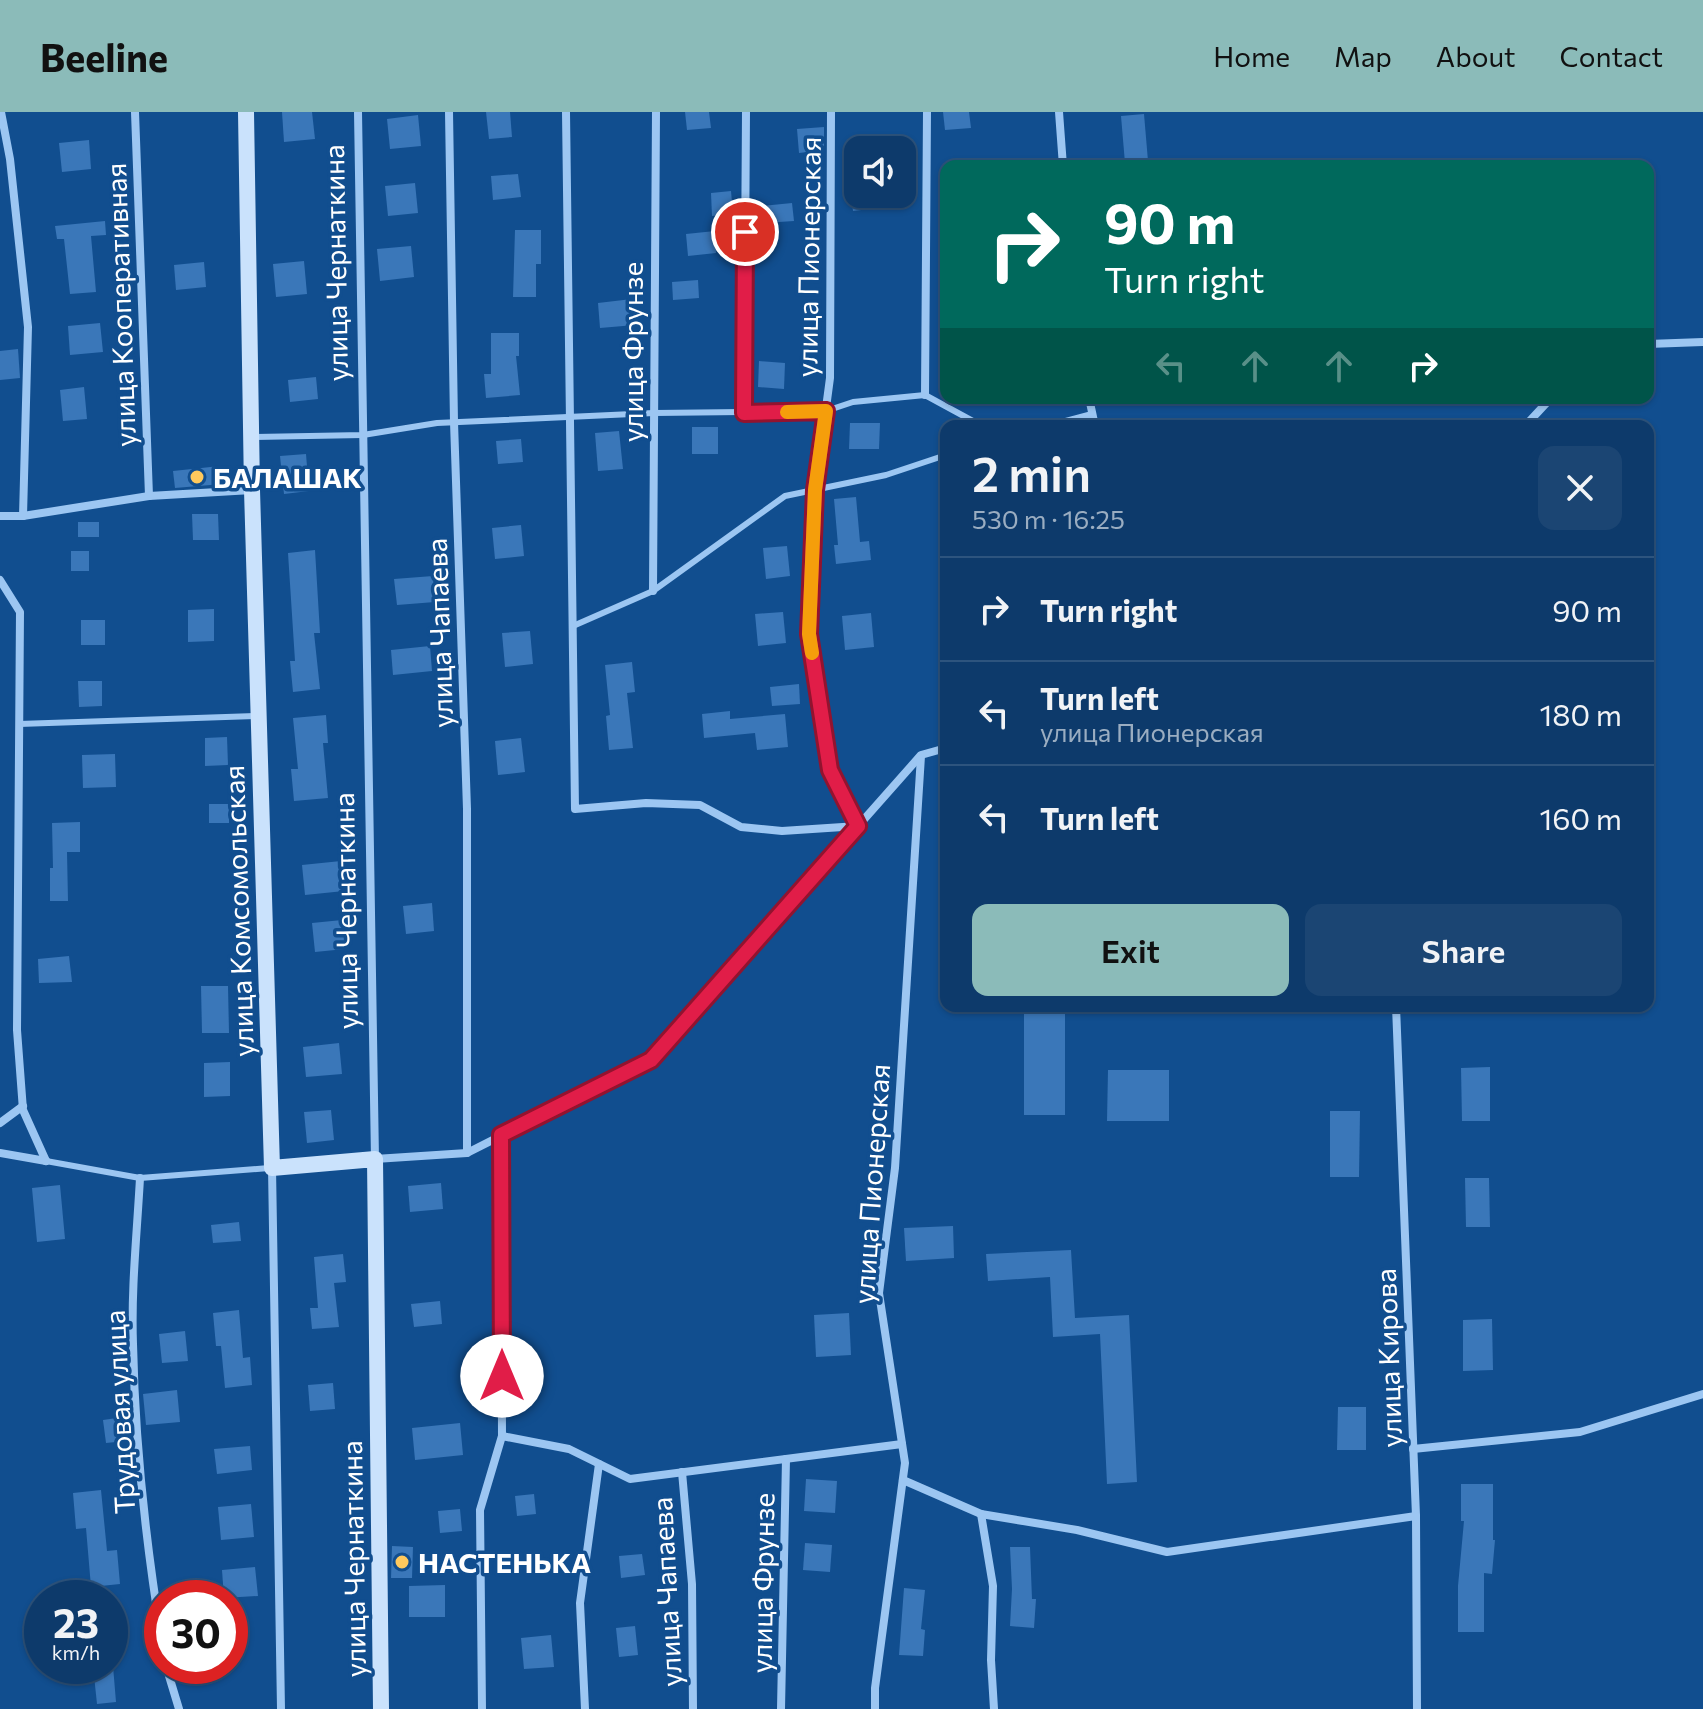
<!DOCTYPE html>
<meta charset="utf-8">
<style>
body{margin:0;font-family:Commissioner,sans-serif;background:#1b4573;color:#f1f3f6;height:100vh;display:flex;flex-direction:column;font-size:30px;white-space:nowrap}
*{box-sizing:border-box;margin:0}
p{font-size:26px;color:#9aadc1}
.icon{flex:none;width:44px;height:44px;fill:none;stroke:currentColor;stroke-width:2;stroke-linecap:round;stroke-linejoin:round}
.map{position:relative;flex:1;overflow:hidden}
.side{position:absolute;left:940px;top:308px;width:714px;height:592px;display:flex;flex-direction:column;background:#0d3a6b;border-radius:16px;box-shadow:0 2px 6px #0004,0 0 0 2px #2d547e}
.side>*{flex:none}
.banner{position:absolute;left:940px;top:48px;width:714px;height:244px;border-radius:16px;box-shadow:0 2px 6px #0004,0 0 0 2px #2d547e;background:#00695c;color:#fff;overflow:hidden}
.buttons{position:absolute;left:844px;top:24px;display:grid;gap:16px}
.buttons a{display:grid;place-items:center;width:72px;height:72px;border-radius:16px;background:#0d3a6b;box-shadow:0 2px 6px #0004,0 0 0 2px #2d547e;font-size:40px}
.speed{position:absolute;left:24px;top:1468px;display:flex;gap:16px;font-size:40px;font-weight:700;text-align:center}
.speed>*{display:grid;place-content:center;width:104px;height:104px;border-radius:50%;background:#0d3a6b;box-shadow:0 2px 6px #0004,0 0 0 2px #2d547e;line-height:1}
.speed small{font-size:20px;font-weight:400}
.speed .limit{border:12px solid #d22;background:#fff;color:#111}
.pin{position:absolute;display:grid;place-items:center;width:68px;height:68px;color:#fff;margin:-34px;border:4px solid #fff;border-radius:50%;box-shadow:0 2px 8px #0007}
.me{position:absolute;width:88px;margin:-44px;rotate:0deg;stroke-linejoin:round;filter:drop-shadow(0 0 6px #0008)}
.turn{display:flex;align-items:center;gap:28px;height:168px;padding:0 32px;font-size:36px}
.turn .icon{width:104px;height:104px;stroke-width:2.5}
.turn b{display:block;font-size:56px;line-height:68px}
.lanes{display:flex;align-items:center;height:76px;padding:0 32px;background:#0003;justify-content:center;gap:40px;direction:ltr}
.lanes .off{opacity:.35}
.round{display:grid;place-items:center;flex:none;width:84px;height:84px;border-radius:16px;background:#1b4573}
.summary{display:flex;align-items:center;justify-content:space-between;height:136px;padding:0 32px}
h1{font-size:48px;font-weight:600;line-height:60px}
.button{display:flex;gap:16px;margin-top:auto;padding:16px 32px}
.button a{flex:1;height:92px;border-radius:16px;background:#8bbbb9;color:#111;font-size:32px;font-weight:600;line-height:92px;text-align:center}
.button a+a{background:#1b4573;color:#f1f3f6}
ul{padding:0;list-style:none}
li{display:flex;align-items:center;gap:24px;height:104px;padding:0 32px;border-top:2px solid #2d547e}
li div{flex:1}
li b{display:block;font-size:30px}
li em{font-style:normal}
header{display:flex;align-items:center;gap:48px;box-sizing:border-box;height:112px;padding:0 40px;background:#8bbbb9;color:#111}
header strong{font-size:38px}
nav{display:flex;gap:44px;margin-inline-start:auto;font-size:28px}
.map>svg:first-child{display:block}
.building{fill:#3a77b9}
.lines{fill:none;stroke-linecap:round;stroke-linejoin:round}
.lane{stroke:#9cc6f2;stroke-width:6}
.street{stroke:#9cc6f2;stroke-width:8}
.secondary{stroke:#cae2fc;stroke-width:16}
.route-casing{stroke:#92132f;stroke-width:20}
.route{stroke:#e11d48;stroke-width:14}
.slow{stroke:#f59e0b;stroke-width:14}
.poi-dot{fill:#ffc95d;stroke:#114e8f;stroke-width:3}
.labels{text-anchor:middle;dominant-baseline:central;stroke-width:7;stroke-linejoin:round;paint-order:stroke}
.street-label{font-size:28px;fill:#fff;stroke:#114e8f}
.poi-label{font-size:28px;font-weight:bold;fill:#fff;stroke:#114e8f;text-anchor:start}
</style>
<header>
<strong>Beeline</strong>
<nav><a>Home</a><a>Map</a><a>About</a><a>Contact</a></nav>
</header>
<div class="map">
<svg width="1703" height="1597" viewBox="0 0 1703 1597">
<rect width="100%" height="100%" fill="#114e8f"/>
<g class="building">
<path d="M282,0H312L315,27L284,30Z"/>
<path d="M486,0H510L512,25L489,27Z"/>
<path d="M685,0H709L711,16L687,18Z"/>
<path d="M943,0H969L971,16L945,18Z"/>
<path d="M1144,2L1148,49L1125,51L1121,4Z"/>
<path d="M418,3L421,34L390,37L387,7Z"/>
<path d="M824,15V38L799,41L797,17Z"/>
<path d="M89,28L91,57L62,60L59,31Z"/>
<path d="M518,62L521,85L493,88L491,64Z"/>
<path d="M415,71L418,101L388,104L385,74Z"/>
<path d="M731,79L733,102L712,104L711,81Z"/>
<path d="M851,82H877L878,96L853,99Z"/>
<path d="M792,91L794,109L764,111L762,94Z"/>
<path d="M105,109L106,123L91,124L96,180L70,182L64,127H57L55,114Z"/>
<path d="M515,118H541V152H536V185H513Z"/>
<path d="M715,119L716,141L688,144L686,122Z"/>
<path d="M411,134L414,165L380,169L377,137Z"/>
<path d="M304,149L307,182L276,185L273,152Z"/>
<path d="M204,150L206,175L176,178L174,153Z"/>
<path d="M698,168L699,186L673,188L672,170Z"/>
<path d="M632,187L635,213L600,216L598,191Z"/>
<path d="M100,211L103,240L70,243L68,214Z"/>
<path d="M491,221H519V244H516L520,283L486,286L484,262H491Z"/>
<path d="M18,237L20,266L0,268V239Z"/>
<path d="M759,249L785,251L784,277L758,275Z"/>
<path d="M316,265L318,287L290,290L288,268Z"/>
<path d="M84,275L87,307L63,309L60,278Z"/>
<path d="M850,311H880L879,337H849Z"/>
<rect x="692" y="315" width="26" height="27"/>
<path d="M619,319L623,357L598,359L595,321Z"/>
<path d="M521,327L523,350L498,352L496,329Z"/>
<path d="M306,342L309,379L284,382L280,344Z"/>
<path d="M220,354L222,372L175,376L173,359Z"/>
<path d="M856,385L860,430L869,429L871,448L836,452L834,433H838L834,387Z"/>
<path d="M192,402H218L219,428H193Z"/>
<rect x="78" y="410" width="21" height="15"/>
<path d="M521,413L524,444L495,447L492,416Z"/>
<path d="M787,434L790,464L766,467L763,436Z"/>
<path d="M315,438L320,521H314L320,577L293,580L290,549H295L288,441Z"/>
<rect x="71" y="439" width="18" height="20"/>
<path d="M433,464L435,490L397,493L394,467Z"/>
<path d="M214,497V529L188,530V498Z"/>
<path d="M783,500L786,531L758,534L755,502Z"/>
<path d="M871,501L874,535L845,538L842,504Z"/>
<rect x="81" y="508" width="24" height="25"/>
<path d="M530,519L533,552L505,555L502,521Z"/>
<path d="M430,534L432,559L393,563L391,538Z"/>
<path d="M632,550L635,580L627,581L633,636L609,638L606,604L610,603L605,553Z"/>
<path d="M78,569H102V594L79,595Z"/>
<path d="M799,572L800,592L772,594L770,575Z"/>
<path d="M730,599V607L785,602L788,635L757,638L755,621L704,626L702,602Z"/>
<path d="M326,603L328,631H323L328,686L294,689L291,657H298L293,606Z"/>
<path d="M227,625L228,653L205,654V626Z"/>
<path d="M521,626L525,660L498,663L495,629Z"/>
<path d="M115,642L116,675L83,676L82,643Z"/>
<rect x="209" y="692" width="20" height="19"/>
<path d="M80,710V740H67L68,789H50V756H53L52,711Z"/>
<path d="M341,749L344,779L305,783L302,753Z"/>
<path d="M432,791L434,819L406,822L403,794Z"/>
<path d="M342,808L345,837L315,840L312,811Z"/>
<path d="M69,844L72,870L39,871L38,847Z"/>
<path d="M201,874H228L229,921H202Z"/>
<rect x="1024" y="901" width="41" height="102"/>
<path d="M339,931L342,962L306,965L303,935Z"/>
<path d="M230,950V984L204,985V951Z"/>
<path d="M1490,955V1009H1462L1461,956Z"/>
<path d="M1108,958H1169V1009H1107Z"/>
<path d="M331,998L334,1028L307,1031L304,1000Z"/>
<path d="M1330,999H1360L1359,1065H1330Z"/>
<path d="M1465,1066H1489L1490,1115H1466Z"/>
<path d="M441,1071L443,1097L410,1100L408,1074Z"/>
<path d="M60,1073L65,1127L37,1130L32,1076Z"/>
<path d="M239,1110L241,1129L213,1131L211,1113Z"/>
<path d="M953,1114L954,1146L906,1149L904,1116Z"/>
<path d="M1071,1138L1075,1206L1129,1203L1137,1370L1107,1372L1100,1222L1053,1225L1050,1165L988,1169L986,1142Z"/>
<path d="M343,1142L346,1170L334,1171L339,1215L312,1217L310,1196H318L314,1145Z"/>
<path d="M440,1189L442,1212L414,1215L411,1192Z"/>
<path d="M239,1198L243,1246L250,1245L252,1273L225,1276L221,1234H216L213,1201Z"/>
<path d="M849,1201L851,1243L816,1245L814,1203Z"/>
<path d="M1492,1207L1493,1258L1463,1259V1208Z"/>
<path d="M185,1219L188,1249L162,1251L159,1222Z"/>
<path d="M333,1271L335,1297L310,1299L308,1273Z"/>
<path d="M177,1278L180,1310L146,1313L143,1282Z"/>
<path d="M1338,1295H1366V1338H1337Z"/>
<path d="M124,1305L126,1329L106,1331L103,1308Z"/>
<path d="M460,1311L463,1343L415,1348L412,1316Z"/>
<path d="M250,1334L252,1358L217,1362L214,1337Z"/>
<path d="M806,1367L837,1369L835,1401L804,1399Z"/>
<path d="M1461,1372H1493V1428H1495L1492,1462L1484,1461V1520H1458V1474L1464,1409H1461Z"/>
<path d="M101,1378L107,1439L117,1438L120,1472L91,1475L86,1416L76,1417L73,1381Z"/>
<path d="M534,1382L536,1402L517,1404L515,1384Z"/>
<path d="M251,1392L254,1425L221,1428L218,1395Z"/>
<path d="M460,1397L462,1419L440,1421L438,1399Z"/>
<path d="M805,1431L832,1433L830,1460L803,1458Z"/>
<path d="M392,1434L413,1435L412,1466H391Z"/>
<path d="M1010,1435H1030L1032,1487H1036L1034,1516L1010,1514L1012,1477Z"/>
<path d="M642,1442L645,1463L621,1466L619,1444Z"/>
<path d="M255,1455L258,1484L224,1486L222,1458Z"/>
<path d="M445,1473V1505H409V1474Z"/>
<path d="M904,1476L925,1478L921,1517L925,1518L923,1544L899,1543Z"/>
<path d="M635,1514L638,1543L619,1545L616,1516Z"/>
<path d="M551,1523L554,1555L524,1557L521,1526Z"/>
<path d="M93,1554H113L116,1590L97,1592Z"/>
</g>
<g class="lines">
<g class="lane">
<path d="M1047,314L1092,302"/>
<path d="M255,325L363,323L437,311L654,301L826,299L853,290L925,283L982,314"/>
<path d="M573,514L653,479L785,384L886,363L946,343"/>
<path d="M19,612L255,604"/>
<path d="M46,1049L140,1066L269,1056"/>
</g>
<g class="street">
<path d="M1,0L10,47L28,215L23,404"/>
<path d="M135,0L149,384"/>
<path d="M358,0L375,1047L467,1041L651,948L921,643L946,636"/>
<path d="M449,0L454,310L467,697V1041"/>
<path d="M566,0L575,697L646,691L700,693L741,715L782,719L858,714L830,658L809,522L815,378L830,266L831,0"/>
<path d="M1059,0L1063,54"/>
<path d="M1648,232L1703,230"/>
<path d="M925,283L927,0"/>
<path d="M1089,286L1095,314"/>
<path d="M744,301L746,0"/>
<path d="M1525,314L1551,286"/>
<path d="M0,404H23L149,384L252,378"/>
<path d="M0,468L20,500L17,918L23,998L46,1049"/>
<path d="M653,479L656,0"/>
<path d="M1396,894L1416,1404L1417,1597"/>
<path d="M0,1011L23,994"/>
<path d="M0,1041L46,1049"/>
<path d="M272,1056L281,1597"/>
<path d="M140,1066C137,1121 131,1177 133,1232C135,1331 146,1432 162,1530"/>
<path d="M502,1324L569,1337L630,1367L902,1332"/>
<path d="M1413,1337L1580,1320L1703,1282"/>
<path d="M682,1360L692,1472L693,1597"/>
<path d="M903,1368L981,1402L1077,1418L1167,1440L1416,1404"/>
<path d="M981,1402L993,1474L991,1548L994,1597"/>
<path d="M166,1554L179,1597"/>
<path d="M482,1597L480,1398L502,1324L501,1023"/>
<path d="M585,1597L580,1491L599,1352"/>
<path d="M781,1597L786,1347"/>
<path d="M875,1597V1576L905,1351L879,1181L895,1056L921,644"/>
</g>
<path class="secondary" d="M246,0L252,378L272,1056L375,1047L381,1597"/>
</g>
<g class="lines">
<g class="route-casing">
<path id="route" d="M502,1264L501,1023L651,948L858,714L830,658L809,522L815,378L826,299L744,301L745,120"/>
</g>
<use href="#route" class="route"/>
<path class="slow" d="M787,300L826,299L815,378L809,522L812,541"/>
</g>
<g class="poi-dot">
<circle cx="197" cy="365" r="8"/>
<circle cx="402" cy="1450" r="8"/>
</g>
<g class="labels">
<g class="street-label">
<text transform="translate(808 145) rotate(-89)">улица Пионерская</text>
<text transform="translate(335 151) rotate(-91)">улица Чернаткина</text>
<text transform="translate(120 193) rotate(-92)">улица Кооперативная</text>
<text transform="translate(632 240) rotate(-90)">улица Фрунзе</text>
<text transform="translate(439 521) rotate(-92)">улица Чапаева</text>
<text transform="translate(238 799) rotate(-92)">улица Комсомольская</text>
<text transform="translate(345 799) rotate(-91)">улица Чернаткина</text>
<text transform="translate(871 1072) rotate(-86)">улица Пионерская</text>
<text transform="translate(1388 1246) rotate(-92)">улица Кирова</text>
<text transform="translate(119 1300) rotate(-93)">Трудовая улица</text>
<text transform="translate(353 1447) rotate(-91)">улица Чернаткина</text>
<text transform="translate(762 1471) rotate(-89)">улица Фрунзе</text>
<text transform="translate(666 1480) rotate(-93)">улица Чапаева</text>
</g>
<g class="poi-label">
<text x="213" y="365">БАЛАШАК</text>
<text x="418" y="1450">НАСТЕНЬКА</text>
</g>
</g>
</svg>
<div class="buttons">
<a><svg class="icon" aria-label="sound" viewBox="0 0 24 24"><path d="M4 9h4l5-4v14l-5-4H4zM17 9q2 3 0 6"/></svg></a>
</div>
<div class="speed"><div>23<small>km/h</small></div><div class="limit">30</div></div>
<div class="pin" style="left:745px;top:120px;background:#d93025"><svg class="icon" aria-label="arrive" viewBox="0 0 24 24"><path d="M6 21V4h12l-3 4 3 4H6"/></svg></div>
<svg class="me" style="left:502px;top:1264px" viewBox="-20 -20 40 40"><circle r="19" fill="#fff"/><path d="M0-13L10 11 0 6-10 11z" fill="#e11d48"/></svg>
<div class="banner">
<div class="turn"><svg class="icon" aria-label="right" viewBox="0 0 24 24"><path d="M7 20v-9h11M14 6l5 5-5 5"/></svg><div><b>90 m</b>Turn right</div></div>
<div class="lanes"><svg class="icon off" aria-label="left" viewBox="0 0 24 24"><path d="M17 20v-9H6M10 6l-5 5 5 5"/></svg><svg class="icon off" aria-label="ahead" viewBox="0 0 24 24"><path d="M12 20V5M6 11l6-6 6 6"/></svg><svg class="icon off" aria-label="ahead" viewBox="0 0 24 24"><path d="M12 20V5M6 11l6-6 6 6"/></svg><svg class="icon" aria-label="right" viewBox="0 0 24 24"><path d="M7 20v-9h11M14 6l5 5-5 5"/></svg></div>
</div>
<section class="side">
<div class="summary"><div><h1>2 min</h1><p>530 m · 16:25</p></div><a class="round"><svg class="icon" aria-label="close" viewBox="0 0 24 24"><path d="M6 6l12 12M18 6L6 18"/></svg></a></div>
<ul>
<li><svg class="icon" aria-label="right" viewBox="0 0 24 24"><path d="M7 20v-9h11M14 6l5 5-5 5"/></svg><div><b>Turn right</b></div><em>90 m</em></li>
<li><svg class="icon" aria-label="left" viewBox="0 0 24 24"><path d="M17 20v-9H6M10 6l-5 5 5 5"/></svg><div><b>Turn left</b><p>улица Пионерская</p></div><em>180 m</em></li>
<li><svg class="icon" aria-label="left" viewBox="0 0 24 24"><path d="M17 20v-9H6M10 6l-5 5 5 5"/></svg><div><b>Turn left</b></div><em>160 m</em></li>
</ul>
<div class="button"><a>Exit</a><a>Share</a></div>
</section>
</div>
